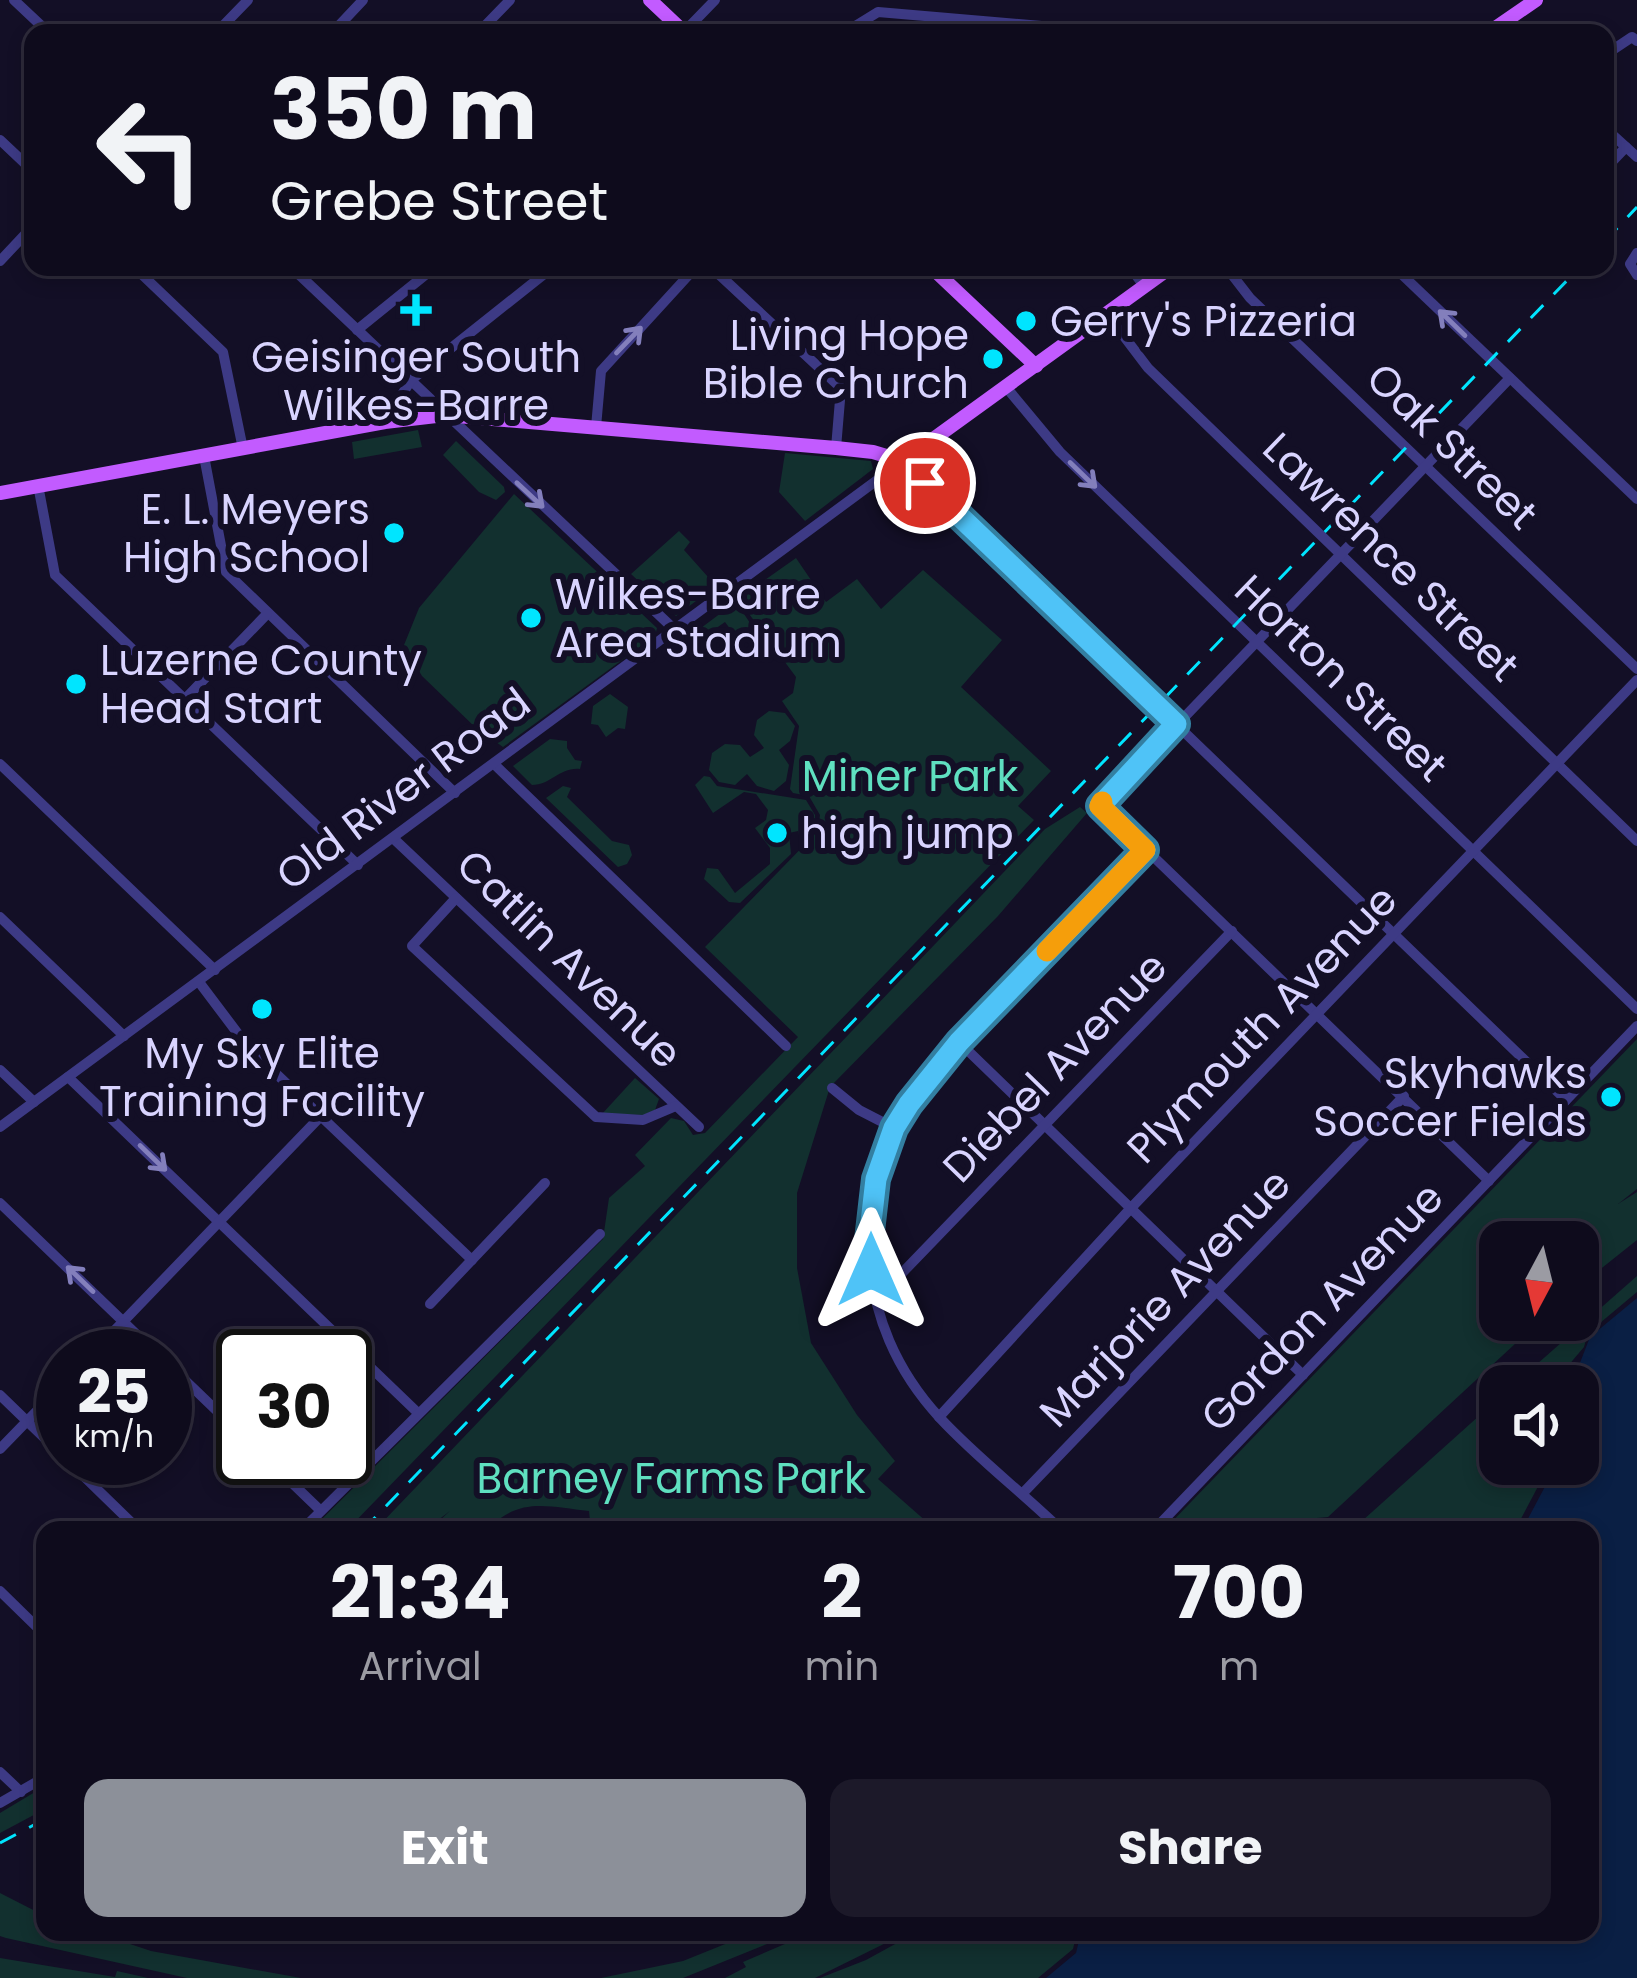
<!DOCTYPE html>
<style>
body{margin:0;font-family:Poppins,sans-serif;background:#1c1929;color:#f1f3f6;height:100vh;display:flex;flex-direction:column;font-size:45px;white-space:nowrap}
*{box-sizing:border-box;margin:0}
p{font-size:39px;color:#9b9ba3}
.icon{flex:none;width:66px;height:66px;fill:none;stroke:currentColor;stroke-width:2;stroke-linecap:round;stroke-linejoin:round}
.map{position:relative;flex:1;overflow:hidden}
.details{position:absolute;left:36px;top:1521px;width:1563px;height:420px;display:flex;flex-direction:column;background:#0e0b1c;border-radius:24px;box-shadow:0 6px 18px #0003,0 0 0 3px #2e2b3b}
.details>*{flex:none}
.guide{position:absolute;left:24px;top:24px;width:1590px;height:252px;border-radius:24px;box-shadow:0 6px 18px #0003,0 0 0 3px #2e2b3b;background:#0e0b1c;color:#f1f3f6;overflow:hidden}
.needle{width:78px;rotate:187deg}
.tools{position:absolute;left:1479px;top:1221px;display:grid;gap:24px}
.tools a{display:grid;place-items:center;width:120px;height:120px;border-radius:24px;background:#0e0b1c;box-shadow:0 6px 18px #0003,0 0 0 3px #2e2b3b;font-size:60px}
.speed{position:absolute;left:36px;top:1329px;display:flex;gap:24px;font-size:60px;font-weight:700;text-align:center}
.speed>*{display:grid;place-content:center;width:156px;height:156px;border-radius:50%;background:#0e0b1c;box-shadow:0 6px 18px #0003,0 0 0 3px #2e2b3b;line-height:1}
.speed small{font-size:30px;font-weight:400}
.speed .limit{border:6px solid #111;border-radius:18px;background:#fff;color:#111}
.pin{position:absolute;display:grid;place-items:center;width:102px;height:102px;color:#fff;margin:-51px;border:6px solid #fff;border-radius:50%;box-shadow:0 3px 12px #0007}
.me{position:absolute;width:132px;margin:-66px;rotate:0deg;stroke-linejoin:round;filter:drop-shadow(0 0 9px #0008)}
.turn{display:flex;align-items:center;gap:42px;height:252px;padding:0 48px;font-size:54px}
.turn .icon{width:156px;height:156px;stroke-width:2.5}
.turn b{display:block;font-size:84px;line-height:102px}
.eta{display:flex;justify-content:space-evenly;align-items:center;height:204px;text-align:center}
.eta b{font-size:72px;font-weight:700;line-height:84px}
.primary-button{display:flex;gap:24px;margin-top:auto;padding:24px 48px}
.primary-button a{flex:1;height:138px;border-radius:24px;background:#8c9099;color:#fff;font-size:48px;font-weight:700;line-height:138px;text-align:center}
.primary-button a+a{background:#1c1929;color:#f1f3f6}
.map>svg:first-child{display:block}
.green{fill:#12302f}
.water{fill:#0a1f44}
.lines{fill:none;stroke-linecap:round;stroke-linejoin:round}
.minor{stroke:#3d3a85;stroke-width:10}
.major{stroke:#c25bff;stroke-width:14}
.rail{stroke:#00e5ff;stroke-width:3;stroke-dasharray:18 15;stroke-linecap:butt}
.oneway{stroke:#837fbc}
.route-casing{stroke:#337fa1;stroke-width:30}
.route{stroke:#4fc3f7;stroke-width:21}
.slow{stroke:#f59e0b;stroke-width:21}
.poi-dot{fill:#00e5ff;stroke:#130f26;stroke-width:4.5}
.labels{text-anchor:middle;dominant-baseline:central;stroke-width:12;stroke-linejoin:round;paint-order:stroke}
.poi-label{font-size:42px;fill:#d9d4ff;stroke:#130f26;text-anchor:start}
.street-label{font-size:42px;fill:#d9d4ff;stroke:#130f26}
.park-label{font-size:42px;fill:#5fe0c0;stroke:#130f26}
</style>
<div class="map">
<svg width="1637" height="1978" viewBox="0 0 1637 1978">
<rect width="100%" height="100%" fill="#130f26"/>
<g class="green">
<path d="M418,430L422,447L354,459L352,442Z"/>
<path d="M456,441L504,487L505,492L496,500L479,492L443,455Z"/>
<path d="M785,453L871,461L873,469L805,521L779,492Z"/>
<path d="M514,494L657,628L655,636L503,747L476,728L422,676L416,666L413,668L405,661L409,657L402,650L419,608Z"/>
<path d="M679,531L690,542L684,550L716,586L676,616L631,574Z"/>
<path d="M796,558L826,602L857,579L881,609L923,570L1002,640L961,687L1051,771L1018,806L1034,820L347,1530H311L603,1239L609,1198L645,1166L635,1155L671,1118L684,1121L693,1135L705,1133L798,1037L705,947L818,831L820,815L809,796L793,793L790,789L799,726L782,701L793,693L796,677L738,599Z"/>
<path d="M733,604L738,605L762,641L737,638L723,648L721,639L731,630L725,622L699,640L689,637Z"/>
<path d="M610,694L628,707L625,729L618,728L606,737L598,725L591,724L593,706Z"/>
<path d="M769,711L785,713L795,726L790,741L779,750L789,765L786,781L774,791L757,786L747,774L735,785L719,782L709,770L712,753L725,744L740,745L750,757L764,748L754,735L757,720Z"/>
<path d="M550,739L567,741V748L575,760L582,761L580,769C560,767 551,785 532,785L513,766Z"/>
<path d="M704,776L710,777L717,786L806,800L815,815V829L801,844L798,831L789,833L791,854L740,903L729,902L704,879L707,868L718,869L735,893L770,864V848L755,828L766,820L768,810L756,794L744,792L713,813L695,785Z"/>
<path d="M563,786L571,788L567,797L612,841L629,845L632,855L627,864L618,867L546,798Z"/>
<path d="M1080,807L1087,813L998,916L830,1087L797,1193V1268L811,1343L857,1415L895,1461L878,1479L936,1530H591L589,1511C549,1507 518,1496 488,1530H429L450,1511L425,1530H375L1045,829Z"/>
<path d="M1637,1039V1189L1618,1204L1637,1192V1240L1578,1287V1242H1500V1320H1541L1328,1517L1317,1518L1307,1530H1164Z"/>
<path d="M635,1078L659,1099L655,1110L644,1115L602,1114Z"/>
<path d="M1637,1276V1292L1588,1333L1584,1347L1551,1386H1512Z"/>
<path d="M1500,1397V1464H1546L1543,1477L1515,1530H1352Z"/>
<path d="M45,1786V1809L0,1833V1813Z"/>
<path d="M0,1893L45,1916V1932H94L151,1951L301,1978H187L6,1938L0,1936Z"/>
<path d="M755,1932H797L683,1978H601L683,1961Z"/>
<path d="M813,1932H908L815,1978H725L746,1967L743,1962Z"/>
<path d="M917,1932H1077L1073,1949L1038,1978H820L866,1960Z"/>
<path d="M0,1958L115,1977L117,1971L148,1978H0Z"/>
</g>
<path class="water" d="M1637,1298V1978H1046L1076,1953L1081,1932H1590V1530H1522L1549,1479L1552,1464H1578V1386H1571L1590,1337Z"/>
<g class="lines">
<g class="minor">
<path d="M14,0L49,33"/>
<path d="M1508,18L1519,33"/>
<path d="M684,32L715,0"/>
<path d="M216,33L248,0"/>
<path d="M332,33L363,0"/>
<path d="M478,33L510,0"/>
<path d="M844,33L878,12L1122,33"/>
<path d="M1605,55L1632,37L1637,41"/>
<path d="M1605,128L1637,157"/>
<path d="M0,140L33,171"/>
<path d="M1605,169L1626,147"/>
<path d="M1637,253L1630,264L1637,275"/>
<path d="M0,261L33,226"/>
<path d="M134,267L223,352L243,449"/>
<path d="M291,267L676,631"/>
<path d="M711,267L841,388L836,448"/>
<path d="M1130,267L1144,286"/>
<path d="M1226,267L1250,298L1637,669"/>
<path d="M1394,267L1637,499"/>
<path d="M1107,314L1148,368L1637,841"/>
<path d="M357,330L435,267"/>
<path d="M1006,387L1060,452L1637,1009"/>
<path d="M385,422L411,380L553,267"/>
<path d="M596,427L601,371L696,267"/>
<path d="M204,456L226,572L455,793"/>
<path d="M38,485L55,575L358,865"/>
<path d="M185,699L267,614"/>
<path d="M0,764L215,970"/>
<path d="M494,764L786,1046"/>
<path d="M394,839L699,1127"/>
<path d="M456,898L412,946L596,1117L643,1120L676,1106"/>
<path d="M0,917L124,1036"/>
<path d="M199,982L248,1047L472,1260"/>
<path d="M959,1042L1303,1375"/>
<path d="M0,1070L34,1102"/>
<path d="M68,1077L417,1412"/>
<path d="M832,1088L859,1110L894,1128"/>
<path d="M0,1127L903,461L1566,1100"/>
<path d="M1489,1181L1100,805L1510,378"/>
<path d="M0,1203L159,1356"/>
<path d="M876,1300L1232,931"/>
<path d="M430,1304L545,1183"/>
<path d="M90,1356L320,1117"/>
<path d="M165,1361L243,1436"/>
<path d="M0,1395L63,1456"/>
<path d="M939,1417L1131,1208L1637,680"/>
<path d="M0,1449L63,1384"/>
<path d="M65,1458L139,1530"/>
<path d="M266,1458L320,1510"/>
<path d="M1023,1493L1404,1096"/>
<path d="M302,1530L600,1234"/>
<path d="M1061,1530C1022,1492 977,1458 940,1418C851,1322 849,1194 919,1088L1145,850"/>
<path d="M1154,1530L1637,1026"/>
<path d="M0,1591L45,1635"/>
<path d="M0,1772L21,1792"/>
<path d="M0,1803L45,1777"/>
</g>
<g class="major">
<path d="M650,0L685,33"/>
<path d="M1488,33L1536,0"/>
<path d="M931,267L1036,366"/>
<path d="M0,493L385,422L445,415L836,448L873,452L903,461L1171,267"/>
</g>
<g class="rail">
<path d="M1605,241L1637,207"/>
<path d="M363,1530L1580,267"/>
<path d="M0,1843L45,1819"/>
</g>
</g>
<defs><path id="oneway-shaft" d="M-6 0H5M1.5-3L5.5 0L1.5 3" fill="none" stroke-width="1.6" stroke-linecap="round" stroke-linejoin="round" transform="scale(3)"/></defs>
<g class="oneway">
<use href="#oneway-shaft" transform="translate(1452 323) rotate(-136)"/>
<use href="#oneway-shaft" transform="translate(629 340) rotate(-46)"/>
<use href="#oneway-shaft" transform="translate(1083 475) rotate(44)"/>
<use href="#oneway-shaft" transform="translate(530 495) rotate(43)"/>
<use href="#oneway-shaft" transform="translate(153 1158) rotate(44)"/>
<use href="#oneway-shaft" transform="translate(80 1279) rotate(-136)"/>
</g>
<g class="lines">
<g class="route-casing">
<path id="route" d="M871,1270L869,1240L876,1179L894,1128L909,1104L959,1042L1145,850L1100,806L1176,724L925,483"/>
</g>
<use href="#route" class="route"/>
<path class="slow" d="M1047,951L1145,850L1100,806L1102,802"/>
</g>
<g class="poi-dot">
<path d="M410 292h12v12h12v12h-12v12h-12v-12h-12v-12h12z"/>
<circle cx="1026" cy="321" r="12"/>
<circle cx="993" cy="359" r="12"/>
<circle cx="394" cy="533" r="12"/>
<circle cx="531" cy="618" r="12"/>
<circle cx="76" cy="684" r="12"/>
<circle cx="777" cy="833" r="12"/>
<circle cx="262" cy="1009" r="12"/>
<circle cx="1611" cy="1097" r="12"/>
</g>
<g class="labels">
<g class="poi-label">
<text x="1050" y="321">Gerry's Pizzeria</text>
<text x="969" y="335" text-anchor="end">Living Hope<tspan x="969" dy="48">Bible Church</tspan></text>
<text x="416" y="357" text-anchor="middle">Geisinger South<tspan x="416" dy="48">Wilkes-Barre</tspan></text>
<text x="370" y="509" text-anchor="end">E. L. Meyers<tspan x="370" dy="48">High School</tspan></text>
<text x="555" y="594">Wilkes-Barre<tspan x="555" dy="48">Area Stadium</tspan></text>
<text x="100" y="660">Luzerne County<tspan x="100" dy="48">Head Start</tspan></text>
<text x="801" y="833">high jump</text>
<text x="262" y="1053" text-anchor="middle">My Sky Elite<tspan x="262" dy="48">Training Facility</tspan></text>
<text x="1587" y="1073" text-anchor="end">Skyhawks<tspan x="1587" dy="48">Soccer Fields</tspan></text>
</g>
<g class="street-label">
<text transform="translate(1452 446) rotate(44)">Oak Street</text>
<text transform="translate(1391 557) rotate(44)">Lawrence Street</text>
<text transform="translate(1341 678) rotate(44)">Horton Street</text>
<text transform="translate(403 789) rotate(-37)">Old River Road</text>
<text transform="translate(569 959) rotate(44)">Catlin Avenue</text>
<text transform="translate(1262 1024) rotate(-46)">Plymouth Avenue</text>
<text transform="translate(1055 1067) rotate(-46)">Diebel Avenue</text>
<text transform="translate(1165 1298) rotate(-46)">Marjorie Avenue</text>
<text transform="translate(1322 1307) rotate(-46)">Gordon Avenue</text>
</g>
<g class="park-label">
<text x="910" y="776">Miner Park</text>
<text x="671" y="1478">Barney Farms Park</text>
</g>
</g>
</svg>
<div class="tools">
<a><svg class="needle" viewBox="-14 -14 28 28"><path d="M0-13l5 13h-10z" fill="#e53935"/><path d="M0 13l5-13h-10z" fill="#9b9ba3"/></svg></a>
<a><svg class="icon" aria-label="sound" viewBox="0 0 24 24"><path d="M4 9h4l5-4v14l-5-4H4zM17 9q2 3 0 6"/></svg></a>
</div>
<div class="speed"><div>25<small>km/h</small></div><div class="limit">30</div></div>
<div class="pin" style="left:925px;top:483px;background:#d93025"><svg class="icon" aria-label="arrive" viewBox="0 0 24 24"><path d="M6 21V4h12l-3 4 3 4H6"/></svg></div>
<svg class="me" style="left:871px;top:1270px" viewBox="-20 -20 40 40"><path d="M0-17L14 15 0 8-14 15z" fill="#4fc3f7" stroke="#fff" stroke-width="4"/></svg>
<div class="guide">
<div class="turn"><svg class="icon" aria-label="left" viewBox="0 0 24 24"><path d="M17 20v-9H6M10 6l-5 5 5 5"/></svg><div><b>350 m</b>Grebe Street</div></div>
</div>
<section class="details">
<div class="eta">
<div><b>21:34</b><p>Arrival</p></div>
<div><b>2</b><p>min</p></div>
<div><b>700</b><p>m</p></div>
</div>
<div class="primary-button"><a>Exit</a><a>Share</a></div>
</section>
</div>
